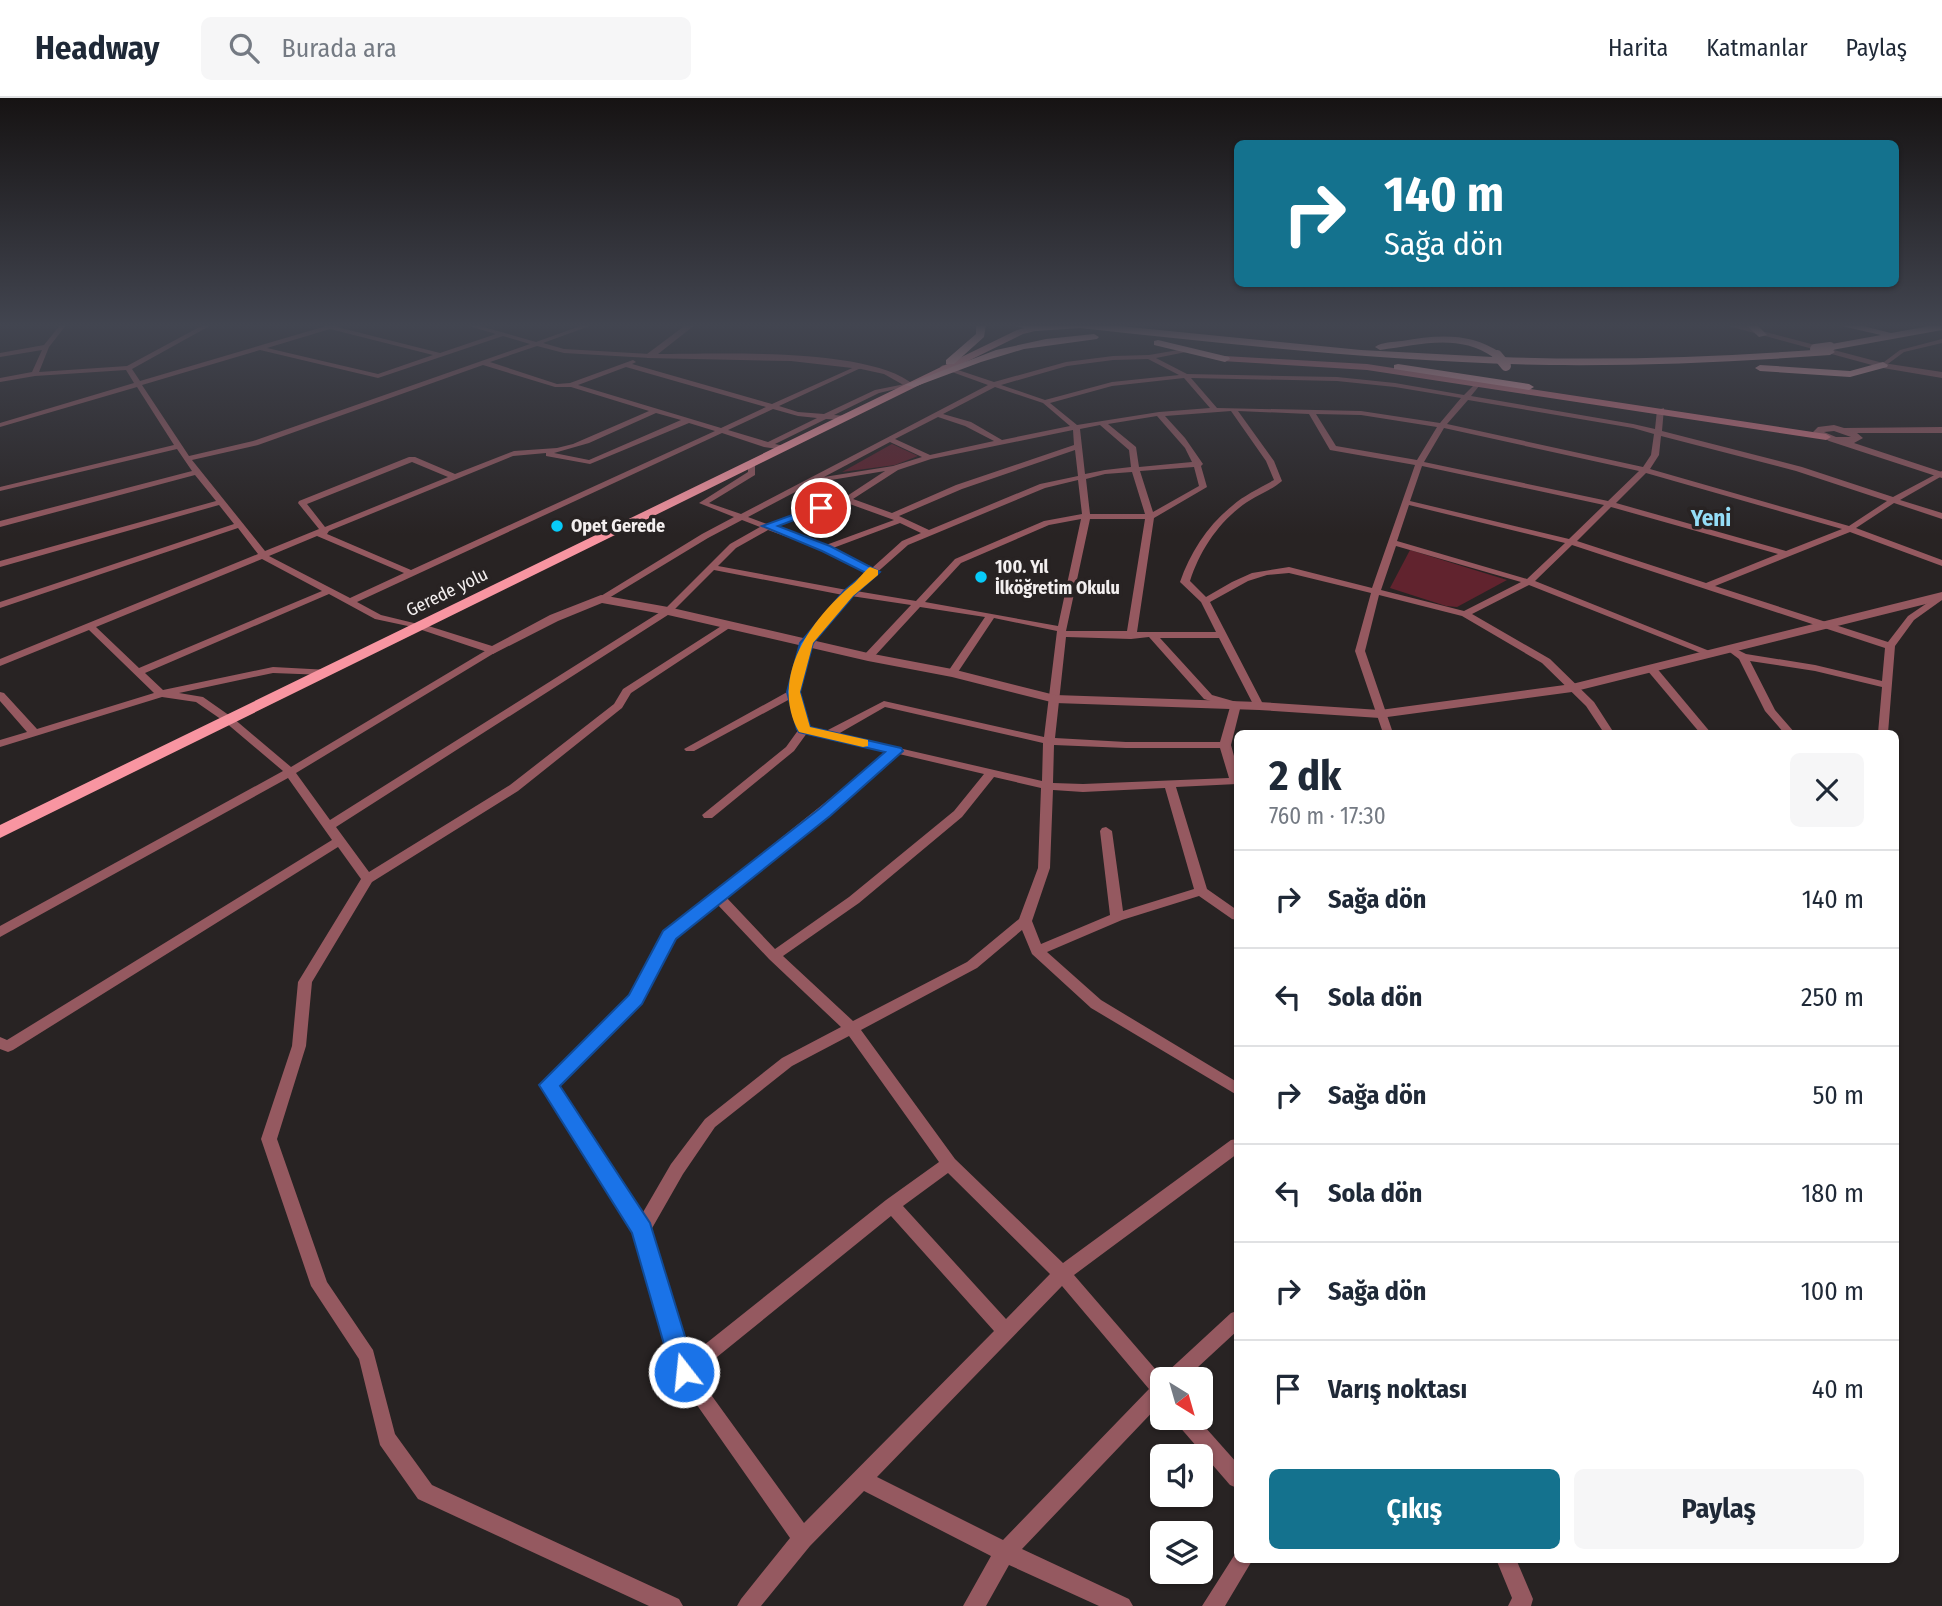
<!DOCTYPE html>
<html lang="tr">
<meta charset="utf-8">
<style>
body{margin:0;font-family:"Fira Sans Condensed",sans-serif;background:#f6f6f7;color:#1f2937;height:100vh;display:flex;flex-direction:column;font-size:26px;white-space:nowrap}
*{box-sizing:border-box;margin:0}
p{font-size:23px;color:#747a83}
.icon{flex:none;width:38px;height:38px;fill:none;stroke:currentColor;stroke-width:2;stroke-linecap:round;stroke-linejoin:round}
.map{position:relative;flex:1;overflow:hidden}
.sheet{position:absolute;left:1234px;top:632px;width:665px;height:833px;display:flex;flex-direction:column;background:#fff;border-radius:10px;box-shadow:0 2px 5px #0004}
.sheet>*{flex:none}
.guide{position:absolute;left:1234px;top:42px;width:665px;height:147px;border-radius:10px;box-shadow:0 2px 5px #0004;background:#14728e;color:#fff;overflow:hidden}
.needle{width:46px;rotate:143deg}
.fabs{position:absolute;left:1150px;top:1269px;display:grid;gap:14px}
.fabs a{display:grid;place-items:center;width:63px;height:63px;border-radius:10px;background:#fff;box-shadow:0 2px 5px #0004;font-size:35px}
.pin{position:absolute;display:grid;place-items:center;width:60px;height:60px;color:#fff;margin:-30px;border:4px solid #fff;border-radius:50%;box-shadow:0 2px 7px #0007}
.me{position:absolute;width:77px;margin:-38px;rotate:344deg;stroke-linejoin:round;filter:drop-shadow(0 0 5px #0008)}
.turn{display:flex;align-items:center;gap:24px;height:147px;padding:0 35px;font-size:32px}
.turn .icon{width:91px;height:91px;stroke-width:2.5}
.turn b{display:block;font-size:49px;line-height:60px}
.round{display:grid;place-items:center;flex:none;width:74px;height:74px;border-radius:10px;background:#f6f6f7}
.overview{display:flex;align-items:center;justify-content:space-between;height:119px;padding:0 35px}
h1{font-size:42px;font-weight:700;line-height:52px}
.action{display:flex;gap:14px;margin-top:auto;padding:14px 35px}
.action a{flex:1;height:80px;border-radius:10px;background:#14728e;color:#fff;font-size:28px;font-weight:700;line-height:80px;text-align:center}
.action a+a{background:#f6f6f7;color:#1f2937}
ul{padding:0;list-style:none}
li{display:flex;align-items:center;gap:21px;height:98px;padding:0 35px;border-top:2px solid #e0e1e3}
li div{flex:1}
li b{display:block;font-size:26px}
li em{font-style:normal}
header{display:flex;align-items:center;gap:42px;box-sizing:border-box;height:98px;padding:0 35px;background:#fff;border-bottom:2px solid #e0e1e3}
header strong{font-size:33px}
nav{display:flex;gap:38px;margin-inline-start:auto;font-size:24px}
.search{width:490px;height:63px;background:#f6f6f7;display:flex;align-items:center;gap:18px;box-sizing:border-box;padding:0 24px;border-radius:10px;color:#747a83;font-size:26px}
.map>svg:first-child{display:block}
.green{fill:#61232e}
.lines{fill:none;stroke-linecap:round;stroke-linejoin:round}
.minor{fill:#955960;fill-rule:evenodd}
.tertiary{fill:#955960;fill-rule:evenodd}
.secondary{fill:#d57582;fill-rule:evenodd}
.primary{fill:#f895a1;fill-rule:evenodd}
.trunk{fill:#fbabb4;fill-rule:evenodd}
.trunk-bridge{stroke:#fbabb4;stroke-width:10}
.route{fill:#1a73e8;stroke:#114b97;stroke-width:2}
.slow{fill:#f59e0b}
.poi-dot{fill:#07cbf9;stroke:#282323;stroke-width:2.5}
.labels{text-anchor:middle;dominant-baseline:central;stroke-width:7;stroke-linejoin:round;paint-order:stroke}
.far-poi-label{font-size:18px;font-weight:bold;fill:#f3efef;stroke:#282323;text-anchor:start}
.far-street-label{font-size:18px;fill:#f3efef;stroke:#282323}
.far-district-label{font-size:23px;font-weight:bold;fill:#95ddf7;stroke:#282323}
</style>
<header>
<strong>Headway</strong>
<div class="search"><svg class="icon" aria-label="search" viewBox="0 0 24 24"><circle cx="10" cy="10" r="6"/><path d="M15 15l6 6"/></svg>Burada ara</div>
<nav><a>Harita</a><a>Katmanlar</a><a>Paylaş</a></nav>
</header>
<div class="map">
<svg width="1942" height="1508" viewBox="0 0 1942 1508">
<rect width="100%" height="100%" fill="#282323"/>
<g class="green">
<path d="M892,346L918,358L895,367L842,374Z"/>
<path d="M1410,452L1507,482L1457,509L1446,508L1390,490Z"/>
</g>
<g class="lines">
<g class="minor">
<path d="M61,226H67L49,249L39,274L127,268L205,226H213L132,271L140,283L333,226H343L337,229L440,255L496,236L462,226H473L536,244L586,226H595L543,245L564,251L650,256L653,258L650,260L564,255L537,248L490,264L557,286L570,285L633,262L636,264L632,266L772,306L859,267H863V269L779,308L798,314L824,316L875,292L910,285L913,287L879,295L834,317L845,318V322L826,321L775,346L784,348V352L764,349L722,335L357,504L381,517L422,527V531L375,521L329,496L145,575L163,592L273,569L329,572V576L325,577L273,575L179,595L203,599L233,620L291,669L490,550H496V554L296,675L330,722L665,511L730,446L760,429L742,422L708,440L604,503L601,504L596,501L702,436L734,419L699,405L748,374V363L755,365V377L709,405L741,416L988,287L941,270L940,269L943,267L994,284L1066,264L1113,258L1149,257L1184,251L1187,253L1186,254L1156,260L1187,276L1337,279L1395,285L1464,297L1481,280L1484,282L1471,298L1633,326L1655,331L1657,312L1664,310L1662,333L1802,369L1893,399L1942,373V378L1900,402L1942,415V421L1894,405L1856,430L1942,462V468L1850,434L1715,488L1888,544L1908,518L1942,495V502L1914,522L1895,548L1888,635H1878L1882,589L1815,573L1750,563L1775,612L1795,635H1784L1765,613L1739,561L1727,552L1732,549L1746,556L1815,567L1882,583L1885,550L1572,447L1535,483L1717,556L1712,559L1708,558L1529,487L1472,516L1550,561L1594,604L1614,635H1604L1586,608L1542,565L1462,518L1379,497L1365,553L1393,635H1383L1355,553L1371,495L1289,475L1267,477L1248,483L1210,504L1264,608L1263,610L1259,611L1254,608L1219,540H1160L1212,597L1240,605L1241,607L1231,647L1237,669V686L1176,689L1207,791L1237,812V822L1232,821L1199,798L1122,822L1047,854L1101,902L1237,984V997L1091,910L1032,856L1022,832L977,870L861,932L955,1061L1063,1165L1231,1042L1237,1041V1056L1074,1177L1163,1280L1166,1275L1231,1215L1237,1213V1233L1185,1281H1162V1304L1022,1451L1129,1501L1133,1508H1099L1009,1467L986,1508H963L991,1458L864,1393L810,1448L761,1508H737L741,1501L790,1440L678,1280L634,1134L542,987L631,898L664,834L888,654L807,635L794,653L712,720H704L702,717L786,649L799,631L790,601L694,653H686L684,651L789,593L802,545L843,497L714,472L671,515L336,729L369,774L510,687L614,606L623,591L726,525L729,524L734,527L631,595L622,610L518,693L372,784L312,884L306,948L277,1041L327,1184L373,1252L395,1336L432,1387L679,1501L683,1508H649L418,1401L380,1347L359,1261L311,1188L261,1041L292,948L298,884L361,781L338,749L13,952L8,954L0,951V939L7,942L332,742L288,680L0,839V828L283,673L225,624L196,604L162,599L0,649V642L27,634L0,603V594L4,595L37,631L154,595L89,532L0,568V561L258,456L238,430L0,510V504L234,426L219,407L0,469V463L216,403L195,377L0,429V423L192,373L177,351L0,393V389L174,347L137,289L0,329V325L134,285L126,272L35,278L0,284V280L32,274L42,252L0,259V255L44,247ZM330,231L433,257L378,276L267,250ZM503,238L530,246L253,343L189,358L142,287L260,252L378,280ZM1148,261L1179,277L1112,284L1045,302L1001,287L1067,268L1113,262ZM483,267L555,289H571L649,313L573,346L557,350L514,353L455,376L415,359H409L299,403L298,405L319,431L265,453L192,362L258,347ZM626,269L766,309L721,330L578,287ZM1184,280L1210,310L1159,314L1077,327L1050,305L1112,288ZM1191,280L1337,283L1395,289L1461,300L1440,325L1361,313L1217,310ZM995,289L1043,305L1070,328L1002,342L971,324L943,316ZM1468,302L1633,330L1654,336L1651,357L1643,369L1447,326ZM773,311L798,318L817,320L768,344L728,332ZM1231,313L1266,363L1274,382C1260,390 1244,397 1232,408C1208,427 1190,455 1180,484L1201,504L1216,534H1137L1154,420L1207,389L1201,368L1203,366L1185,340L1165,318ZM1238,313L1309,316L1330,352L1415,367L1372,490L1289,469L1252,475L1232,484L1206,499L1190,483C1199,455 1216,428 1239,410C1252,399 1269,394 1282,383L1274,363ZM656,315L681,322L589,362L554,355L589,345ZM1316,316L1361,317L1437,329L1417,362L1336,348ZM1157,318L1185,350L1192,364L1139,369L1136,349L1108,326ZM938,319L965,328L994,343L930,357L895,341ZM689,325L715,333L411,472L327,436L329,433L513,358L546,355V358L590,366ZM1100,327L1129,352L1131,369L1105,372L1085,376L1080,331ZM1444,330L1639,373L1608,403L1424,364ZM1073,332L1074,347L956,387L892,415L853,401L898,372L931,361ZM1661,338L1796,373L1887,403L1849,428L1650,371L1659,357ZM890,344L922,359L893,368L824,379ZM1075,352L1078,378L1040,386L929,432L899,418L962,391ZM412,364L448,379L325,429L307,406ZM1422,368L1604,407L1569,441L1410,403ZM1194,369L1199,388L1153,414L1140,373ZM885,373L844,400L767,426L748,419L816,383L819,384ZM1132,374L1145,416H1090L1086,381L1105,376ZM1646,375L1842,431L1786,453L1616,405ZM1078,382L1082,416L1044,423L955,461L916,503L856,493L908,447L1045,390ZM847,405L894,422L826,447L775,428ZM1409,407L1565,445L1527,481L1397,443ZM1611,409L1778,456L1706,485L1577,443ZM1081,421L1058,528L925,504L961,465L1049,427ZM1090,421H1145L1127,533H1066ZM900,425L921,435L902,443L872,470L833,450ZM768,432L823,452L867,474L847,492L718,468L736,450ZM317,438L404,475L350,500L269,458ZM1396,448L1521,484L1464,513L1381,492ZM262,461L322,493L139,570L96,529ZM851,498L911,507L864,557V561H872L920,509L985,519L947,575L952,578L956,577L994,520L1057,533L1044,639L884,603L826,633L809,629L799,595L812,546ZM1066,539L1131,541L1149,539L1204,601L1230,609L1220,644H1126L1055,640ZM885,609L1043,645L1042,683L838,636ZM1054,647L1126,650H1220L1229,680L1083,686L1053,685ZM899,656L984,676L954,713L849,799L775,851L726,799ZM994,679L1041,690L1038,770L1019,821L967,864L853,923L783,858L859,805L962,719ZM1165,690L1194,791L1123,813L1112,733L1106,729L1102,730L1100,733L1110,817L1041,846L1032,823L1050,770L1053,692L1083,694ZM717,806L769,861L841,929L782,960L705,1021L671,1066L642,1116L558,988L641,905L674,840ZM849,938L939,1064L886,1102L689,1259L651,1132L683,1076L715,1029L792,968ZM948,1075L1050,1176L1006,1221L903,1108ZM891,1118L994,1233L804,1425L696,1276ZM1062,1188L1149,1291L1003,1442L877,1379Z"/>
<path d="M1942,241V245L1904,254L1885,268L1880,267L1900,252Z"/>
<path d="M1651,567L1655,568L1711,635H1700L1647,572L1646,570Z"/>
<path d="M1176,1320H1197L1237,1365V1390L1230,1387L1178,1327Z"/>
<path d="M1237,1453V1461H1253L1225,1508H1202Z"/>
<path d="M1496,1461H1516L1533,1501L1531,1508H1508L1512,1500Z"/>
</g>
<g class="tertiary">
<path d="M687,226H696L658,256C719,256 870,249 914,287L907,289L884,276L861,271L791,263L647,260V256Z"/>
<path d="M1721,226H1735L1883,265L1942,274V280L1883,270Z"/>
<path d="M1834,327L1844,330L1942,329V335H1857L1863,340L1854,345L1942,374V380L1829,343L1813,334L1818,329ZM1834,333L1851,339H1836L1824,334Z"/>
<path d="M1942,494V502L1572,594L1380,620L1259,612L1055,605L952,579L868,563L668,517L602,505L558,523L493,556L413,529L419,525L492,548L550,517L601,497L668,509L868,555L952,571L1055,597L1259,604L1380,612L1572,586Z"/>
</g>
<path class="secondary" d="M1225,258L1367,266L1826,336L1831,339L1826,342L1367,272L1222,263L1220,261Z"/>
<path class="primary" d="M1036,227L1040,230L1039,232L1023,236L0,740V727L1017,232Z"/>
<g class="trunk">
<path d="M976,226H986L984,239L954,266H946V262L976,236Z"/>
<path d="M1008,226H1099L1361,252L1493,259C1458,235 1419,247 1380,252L1375,249C1382,244 1393,244 1402,243C1437,237 1470,234 1501,255V259C1610,263 1718,259 1827,251L1826,247L1881,237L1833,226H1855L1891,235L1941,226L1942,232L1832,252L1835,254L1830,257C1737,264 1643,268 1550,267C1393,264 1236,247 1080,230L1036,233Z"/>
<path d="M1745,226H1756L1767,237L1759,239Z"/>
<path d="M1094,236L1099,239L1097,241L1024,251L981,264L914,289L905,287L996,252L1046,241Z"/>
<path d="M1158,242L1229,259L1230,261L1225,264L1154,247V243Z"/>
<path d="M1883,264L1888,267L1887,269L1850,279L1760,273L1755,270L1760,267L1850,273Z"/>
<path d="M1398,266L1529,286L1534,289L1529,292L1394,271V267Z"/>
</g>
<g class="trunk-bridge">
<path d="M1815,251L1830,249"/>
<path d="M1497,257L1506,268"/>
</g>
</g>
<linearGradient id="sky" x2="0" y2="1"><stop stop-color="#161313"/><stop offset="0.52" stop-color="#424550"/><stop offset="1" stop-color="#424550" stop-opacity="0"/></linearGradient>
<rect width="1942" height="437" fill="url(#sky)"/>
<path class="route" d="M817,408L826,410L778,428L830,448L880,474L853,498L813,545L800,594L810,629L901,650L903,653L830,718L676,841L642,906L560,988L650,1125L696,1274L692,1283L684,1286L676,1283L672,1274L632,1135L539,987L629,897L663,833L819,711L885,654L799,634L797,631L787,594L800,545L844,493L866,475L822,453L762,428Z"/>
<path class="slow" d="M870,469L878,472V477L853,498L813,545L800,594L810,629L868,642V648L863,649L799,634C769,579 811,521 853,486C860,480 866,471 870,469Z"/>
<g class="poi-dot">
<circle cx="557" cy="428" r="7"/>
<circle cx="981" cy="479" r="7"/>
</g>
<g class="labels">
<g class="far-poi-label">
<text x="571" y="428">Opet Gerede</text>
<text x="995" y="469">100. Yıl<tspan x="995" dy="21">İlköğretim Okulu</tspan></text>
</g>
<g class="far-street-label">
<text transform="translate(447 494) rotate(-26)">Gerede yolu</text>
</g>
<g class="far-district-label">
<text x="1711" y="420">Yeni</text>
</g>
</g>
</svg>
<div class="fabs">
<a><svg class="needle" viewBox="-14 -14 28 28"><path d="M0-13l5 13h-10z" fill="#e53935"/><path d="M0 13l5-13h-10z" fill="#747a83"/></svg></a>
<a><svg class="icon" aria-label="sound" viewBox="0 0 24 24"><path d="M4 9h4l5-4v14l-5-4H4zM17 9q2 3 0 6"/></svg></a>
<a><svg class="icon" aria-label="layers" viewBox="0 0 24 24"><path d="M12 4l9 5-9 5-9-5zM3 14l9 5 9-5"/></svg></a>
</div>
<div class="pin" style="left:821px;top:410px;background:#d93025"><svg class="icon" aria-label="arrive" viewBox="0 0 24 24"><path d="M6 21V4h12l-3 4 3 4H6"/></svg></div>
<svg class="me" style="left:684px;top:1274px" viewBox="-20 -20 40 40"><circle r="17" fill="#1a73e8" stroke="#fff" stroke-width="3"/><path d="M0-11L8 9 0 5-8 9z" fill="#fff"/></svg>
<div class="guide">
<div class="turn"><svg class="icon" aria-label="right" viewBox="0 0 24 24"><path d="M7 20v-9h11M14 6l5 5-5 5"/></svg><div><b>140 m</b>Sağa dön</div></div>
</div>
<section class="sheet">
<div class="overview"><div><h1>2 dk</h1><p>760 m · 17:30</p></div><a class="round"><svg class="icon" aria-label="close" viewBox="0 0 24 24"><path d="M6 6l12 12M18 6L6 18"/></svg></a></div>
<ul>
<li><svg class="icon" aria-label="right" viewBox="0 0 24 24"><path d="M7 20v-9h11M14 6l5 5-5 5"/></svg><div><b>Sağa dön</b></div><em>140 m</em></li>
<li><svg class="icon" aria-label="left" viewBox="0 0 24 24"><path d="M17 20v-9H6M10 6l-5 5 5 5"/></svg><div><b>Sola dön</b></div><em>250 m</em></li>
<li><svg class="icon" aria-label="right" viewBox="0 0 24 24"><path d="M7 20v-9h11M14 6l5 5-5 5"/></svg><div><b>Sağa dön</b></div><em>50 m</em></li>
<li><svg class="icon" aria-label="left" viewBox="0 0 24 24"><path d="M17 20v-9H6M10 6l-5 5 5 5"/></svg><div><b>Sola dön</b></div><em>180 m</em></li>
<li><svg class="icon" aria-label="right" viewBox="0 0 24 24"><path d="M7 20v-9h11M14 6l5 5-5 5"/></svg><div><b>Sağa dön</b></div><em>100 m</em></li>
<li><svg class="icon" aria-label="arrive" viewBox="0 0 24 24"><path d="M6 21V4h12l-3 4 3 4H6"/></svg><div><b>Varış noktası</b></div><em>40 m</em></li>
</ul>
<div class="action"><a>Çıkış</a><a>Paylaş</a></div>
</section>
</div>
